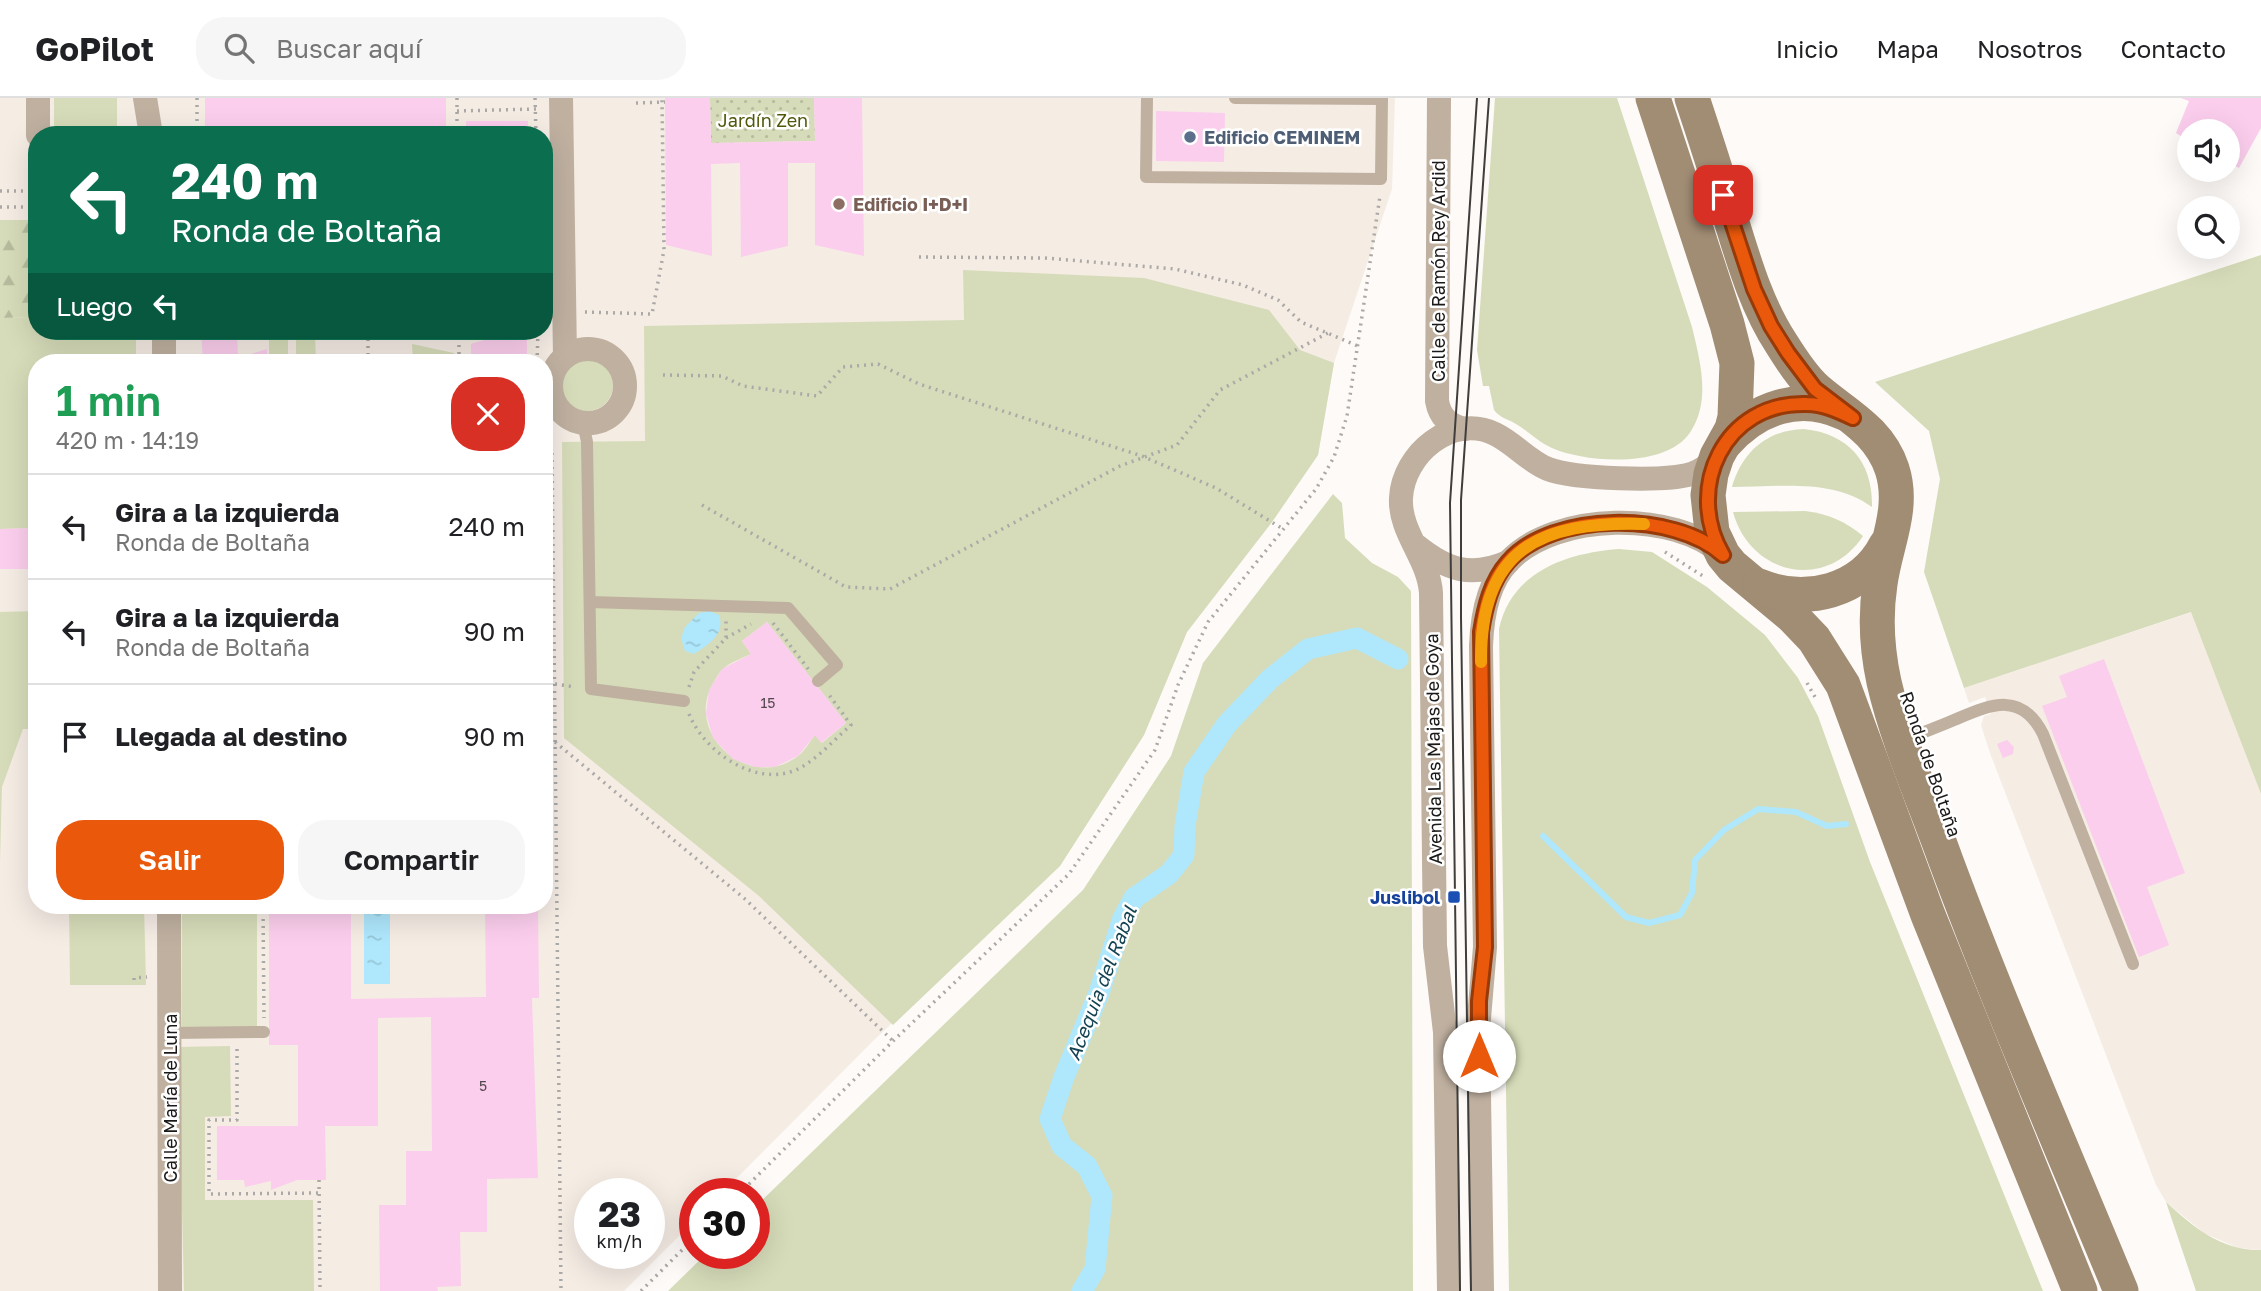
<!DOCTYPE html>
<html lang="es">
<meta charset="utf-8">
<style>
body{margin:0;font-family:"Golos Text",sans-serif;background:#f6f6f6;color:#202124;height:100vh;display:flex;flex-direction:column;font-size:26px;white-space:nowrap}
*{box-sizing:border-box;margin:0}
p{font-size:23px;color:#757577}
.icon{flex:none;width:38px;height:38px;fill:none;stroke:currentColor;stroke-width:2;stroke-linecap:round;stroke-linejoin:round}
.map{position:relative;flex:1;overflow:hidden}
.panel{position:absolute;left:28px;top:256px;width:525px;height:560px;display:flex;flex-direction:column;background:#fff;border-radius:28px;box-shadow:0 7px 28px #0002}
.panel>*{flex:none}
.guide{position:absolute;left:28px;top:28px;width:525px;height:214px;border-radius:28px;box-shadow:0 7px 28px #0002;background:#0b6e4f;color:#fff;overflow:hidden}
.buttons{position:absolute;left:2177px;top:21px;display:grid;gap:14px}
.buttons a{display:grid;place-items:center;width:63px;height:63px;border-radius:50%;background:#fff;box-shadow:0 7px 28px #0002;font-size:35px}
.speed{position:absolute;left:574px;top:1080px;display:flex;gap:14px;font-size:35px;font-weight:700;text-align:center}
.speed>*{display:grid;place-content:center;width:91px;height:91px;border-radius:50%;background:#fff;box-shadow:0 7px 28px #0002;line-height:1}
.speed small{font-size:18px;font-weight:400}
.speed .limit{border:10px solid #d22;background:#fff;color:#111}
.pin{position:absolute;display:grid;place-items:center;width:60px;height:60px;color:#fff;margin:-30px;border-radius:14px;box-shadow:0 4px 10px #0006}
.me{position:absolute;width:77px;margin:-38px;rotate:0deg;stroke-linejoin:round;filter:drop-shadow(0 0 5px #0008)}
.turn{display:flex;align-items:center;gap:24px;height:147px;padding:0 28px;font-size:32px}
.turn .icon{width:91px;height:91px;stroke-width:2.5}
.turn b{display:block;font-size:49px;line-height:60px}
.then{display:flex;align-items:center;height:66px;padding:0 28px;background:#0003;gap:14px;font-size:26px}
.round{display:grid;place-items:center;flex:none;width:74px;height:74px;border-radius:28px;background:#f6f6f6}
.overview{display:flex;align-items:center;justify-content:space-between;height:119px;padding:0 28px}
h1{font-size:42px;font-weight:600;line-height:52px;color:#1e9e55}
.primary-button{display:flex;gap:14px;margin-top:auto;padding:14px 28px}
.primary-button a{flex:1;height:80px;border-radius:28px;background:#ea580c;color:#fff;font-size:28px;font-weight:600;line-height:80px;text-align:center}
.primary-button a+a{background:#f6f6f6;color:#202124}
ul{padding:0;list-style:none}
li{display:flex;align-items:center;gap:21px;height:105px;padding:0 28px;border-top:2px solid #e0e0e0}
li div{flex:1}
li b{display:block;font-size:26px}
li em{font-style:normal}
header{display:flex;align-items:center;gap:42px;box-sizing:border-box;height:98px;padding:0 35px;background:#fff;border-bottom:2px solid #e0e0e0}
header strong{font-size:33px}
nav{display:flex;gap:38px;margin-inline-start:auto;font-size:24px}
.search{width:490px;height:63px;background:#f6f6f6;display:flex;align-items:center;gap:18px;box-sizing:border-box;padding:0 24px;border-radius:28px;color:#757577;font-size:26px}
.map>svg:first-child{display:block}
.built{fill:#f5ece4;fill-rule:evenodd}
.grass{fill:#d6dcb9;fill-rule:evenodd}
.forest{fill:url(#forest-firs)}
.garden{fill:url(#garden-dots)}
.water{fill:url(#water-ripples)}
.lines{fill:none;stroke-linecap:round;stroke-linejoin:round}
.stream{stroke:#afe7fc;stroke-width:6}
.canal{stroke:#afe7fc;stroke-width:21}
.building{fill:#fbceed}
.path{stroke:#aba9a7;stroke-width:3.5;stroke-dasharray:2 5;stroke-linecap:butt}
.lane{stroke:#bfb0a0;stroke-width:12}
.street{stroke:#bfb0a0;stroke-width:24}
.secondary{stroke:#a18c74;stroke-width:35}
.tram{stroke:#3f3e3d;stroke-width:2}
.route-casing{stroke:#983908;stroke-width:18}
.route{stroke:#ea580c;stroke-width:12}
.slow{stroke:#f59e0b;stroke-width:12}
.service-dot{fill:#5c6f8a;stroke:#fff;stroke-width:2.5}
.education-dot{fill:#8d6e63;stroke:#fff;stroke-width:2.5}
.transit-dot{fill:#1a4fb4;stroke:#fff;stroke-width:2.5}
.labels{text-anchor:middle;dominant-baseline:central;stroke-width:5;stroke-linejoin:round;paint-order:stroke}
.number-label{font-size:14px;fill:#53474e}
.park-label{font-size:18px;fill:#52580b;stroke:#fff}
.service-label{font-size:18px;font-weight:bold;fill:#4e5e75;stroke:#fff;text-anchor:start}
.education-label{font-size:18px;font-weight:bold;fill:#785e54;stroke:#fff;text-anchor:start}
.street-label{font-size:18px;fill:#1b1a19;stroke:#fff}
.transit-label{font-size:18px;font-weight:bold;fill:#164399;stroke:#fff;text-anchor:end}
.water-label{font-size:19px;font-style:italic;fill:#134352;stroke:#fff}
</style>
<header>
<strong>GoPilot</strong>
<div class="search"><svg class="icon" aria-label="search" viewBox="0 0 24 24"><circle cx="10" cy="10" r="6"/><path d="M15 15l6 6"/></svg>Buscar aquí</div>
<nav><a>Inicio</a><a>Mapa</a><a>Nosotros</a><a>Contacto</a></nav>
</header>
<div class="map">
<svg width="2261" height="1193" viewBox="0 0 2261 1193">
<defs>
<pattern id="forest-firs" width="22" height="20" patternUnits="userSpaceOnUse" patternTransform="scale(1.75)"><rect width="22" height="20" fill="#d6dcb9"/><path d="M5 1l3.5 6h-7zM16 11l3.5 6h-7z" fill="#b7bc9e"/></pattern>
<pattern id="garden-dots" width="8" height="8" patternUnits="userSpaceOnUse" patternTransform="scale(1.75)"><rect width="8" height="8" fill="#d6dcb9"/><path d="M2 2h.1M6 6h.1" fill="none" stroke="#b7bc9e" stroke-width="1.8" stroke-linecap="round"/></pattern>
<pattern id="water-ripples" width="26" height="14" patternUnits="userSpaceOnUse" patternTransform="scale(1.75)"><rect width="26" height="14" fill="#afe7fc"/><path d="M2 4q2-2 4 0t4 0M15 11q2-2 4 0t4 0" fill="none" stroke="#96c6d7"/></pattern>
</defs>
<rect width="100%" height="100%" fill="#fdfaf7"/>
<g class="built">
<path d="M0,0H1395L1392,91L1334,265L1318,357L1272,424L1187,534L1144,637L1060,768L873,943L722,1095L695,1096V1122L624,1193H0ZM37,37H544V233H37ZM37,264H544V807H37ZM590,1096H649V1155H590Z"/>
<path d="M2192,514L2261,696V1152L2238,1150L2204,1135L2166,1104L2156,1087L1990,655L1981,627L1984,618L1991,616L1985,599L1969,605L1964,590Z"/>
</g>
<g class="grass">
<rect x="54" y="0" width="63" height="37"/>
<path d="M1495,0H1617L1692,229C1700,262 1711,302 1691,333C1668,371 1586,365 1552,350C1538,344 1528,333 1516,326C1508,321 1500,320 1494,312L1489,288H1483L1477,252Z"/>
<path d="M2261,157V696L2191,514L1964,590L1924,474L1940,381L1929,333L1875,284Z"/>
<path d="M963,172L1144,180L1269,212L1300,252L1334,265L1318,357L1272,424L1187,534L1144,637L1060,768L893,927L759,798L564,640L562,344L645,343L644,228L964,222ZM767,524L846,625L822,645L815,637C810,643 805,653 798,658C750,695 682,635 714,584C716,580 719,574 723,571C730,564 743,560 751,556L742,543Z"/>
<path d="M37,219V233H136V264H37V430L0,431V220Z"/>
<rect x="269" y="238" width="19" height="26"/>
<path d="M296,238H315L316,264H296Z"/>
<path d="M412,246L454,255L455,264H413Z"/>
<circle cx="587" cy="287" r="26"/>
<path d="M1804,331C1849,336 1873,364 1872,409C1833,380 1779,389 1732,389C1742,354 1767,332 1804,331Z"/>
<path d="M1333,396L1342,405L1345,440L1372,465L1398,479L1411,493L1413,1193H668L707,1155H754V1110L1083,792L1171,658L1203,565Z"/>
<path d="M1805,413C1828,416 1845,423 1863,438C1826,494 1750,477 1733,414Z"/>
<path d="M1619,451L1652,454L1707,489L1765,537L1798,580L1818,618L1870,764L2043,1193H1509L1499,531C1511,474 1566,455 1619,451Z"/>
<path d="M37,513V631H23L2,689L0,764V514Z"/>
<path d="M69,807H144L146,887H70Z"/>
<rect x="182" y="807" width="75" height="124"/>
<path d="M230,948L231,1018L205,1019V1102H313L314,1193H184L178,949Z"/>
<path d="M2166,1104C2193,1129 2222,1153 2261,1152V1193H2196Z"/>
</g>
<path class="forest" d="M0,122H37V219L0,220Z"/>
<path class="garden" d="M710,0H814L815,43L711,45Z"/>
<g class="water">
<path d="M709,513L719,517C726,536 708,547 694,556L685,553L681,540L685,529L699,515Z"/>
<rect x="364" y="807" width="26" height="79"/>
</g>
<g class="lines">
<path class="stream" d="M1543,738L1626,819L1649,825L1680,817L1692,795L1695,762L1724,732L1758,711L1796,714L1827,728L1846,726"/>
<path class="canal" d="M1082,1193L1095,1171L1102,1098L1087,1068L1062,1048L1050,1021L1064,979L1099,895L1123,820L1134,800L1169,776L1184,757L1185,728L1194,674L1227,626L1270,581L1308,551L1357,540L1398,561"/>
</g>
<g class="building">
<rect x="205" y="0" width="241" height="37"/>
<path d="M665,0H710L711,45L815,43L814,0H862L864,158L815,147V65H788V148L741,159L740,65L711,66L712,158L666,147Z"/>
<path d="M2181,0H2261V30L2239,70L2228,64V33H2189V43L2176,35L2189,3Z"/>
<path d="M1156,13L1225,15L1224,64L1156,63Z"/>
<rect x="466" y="23" width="62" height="14"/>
<path d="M201,233H237L238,260L267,251V264H203Z"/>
<path d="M513,233H527V264L471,263V246Z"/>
<path d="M37,430V471H0V431Z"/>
<path d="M767,524L846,625L821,645L815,637L798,658L775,669H755L733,661L713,640L706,616L709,592L722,571L751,556L742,543Z"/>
<path d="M2104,561L2185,775L2147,789L2169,847L2139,859L2042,608L2067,599L2059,578Z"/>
<path d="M2007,642L2014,649L2013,656L2003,660L1997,646Z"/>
<path d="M269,807H351V901L486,899L485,807H538L539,900H532L538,1080L487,1081V1134H460L461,1188L437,1189L438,1193H380L379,1107H406V1053H432L431,919L378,920V1028H325L326,1082H297L271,1092V1083L245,1089L244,1082H217V1028H298V947H269Z"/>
</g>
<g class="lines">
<g class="path">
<path d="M197,0V37"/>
<path d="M457,0V37"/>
<path d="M535,0L536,37"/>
<path d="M636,5L665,4"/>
<path d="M457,13L536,11"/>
<path d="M171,33H197"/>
<path d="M0,93H37"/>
<path d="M0,109H37"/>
<path d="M919,159L1045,160L1175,171L1243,187L1278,202L1301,224L1358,248"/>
<path d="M585,214L652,216L664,152L662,0"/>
<path d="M459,233V264"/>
<path d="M368,264V233"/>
<path d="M537,264L538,233"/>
<path d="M663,277L722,278L743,288L817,298L843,269L878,266L919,286L1142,358L1216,390L1283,431"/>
<path d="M544,336L552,352L561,1193"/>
<path d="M544,352H552"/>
<path d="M702,407L846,489L890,491L1120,368L1177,347L1220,292L1328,235"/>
<path d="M544,418H552"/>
<path d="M1665,454L1703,478"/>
<path d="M544,490H553"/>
<path d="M773,525L809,572"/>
<path d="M726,540L751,526"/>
<path d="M1807,585L1815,599"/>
<path d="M555,586L575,589"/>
<path d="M689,589L694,574L726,540V523"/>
<path d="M689,616C705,656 763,695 805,667C822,656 836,640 851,627L827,594"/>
<path d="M555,644L745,801L893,943"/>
<path d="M544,655H555"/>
<path d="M263,807L264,920"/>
<path d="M134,882V880L147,879"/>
<path d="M237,951V1022H209V1096L319,1095"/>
<path d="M319,1082L320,1193"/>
<path d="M739,1096L893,943L1069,776L1155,652L1178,587L1208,524L1316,391L1334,359L1347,318L1380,98"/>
<path d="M641,1193L695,1139"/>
</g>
<g class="lane">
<path d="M1147,0L1146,79L1381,81L1382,0"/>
<path d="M1235,0L1382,1"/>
<path d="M544,189H563"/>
<path d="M583,325L587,344L591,591L684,603"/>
<path d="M590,504L788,510L837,567L818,583"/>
<path d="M1904,642C1921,635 1938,629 1954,622C1990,607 2021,592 2043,636L2133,866"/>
<path d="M169,935L264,934"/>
</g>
<g class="street">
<path d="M38,0V37"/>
<path d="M145,0L151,37"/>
<path d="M561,0L565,259"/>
<path d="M1439,0L1437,303C1440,320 1449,327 1465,331"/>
<path d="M164,233V264"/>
<circle cx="588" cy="288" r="37"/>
<path d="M1417,448C1447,472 1471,480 1508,464"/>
<path d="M169,807L170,1193"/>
<path d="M1449,1193L1445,934L1435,848L1431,495C1429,461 1399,434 1401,400C1403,356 1452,315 1495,336C1514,345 1528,363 1548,371C1574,381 1665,384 1691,376C1702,373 1709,367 1717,358"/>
<path d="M1482,1193L1478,932L1485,849L1481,548C1482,519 1488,484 1509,463C1555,414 1675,412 1723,457"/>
</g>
<g class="secondary">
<path d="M1653,0L1727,226L1737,265L1735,319L1732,331L1717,358L1711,376L1708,397L1712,434L1723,457L1732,468L1792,518L1814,541L1843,587L1928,817L2080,1193"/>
<path d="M1692,0C1706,42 1719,83 1732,125C1745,167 1757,208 1781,245C1791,261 1803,280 1817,292C1846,317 1879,332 1892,371C1905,411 1885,447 1880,486C1875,519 1877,552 1884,584C1898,645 1925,704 1946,763C2000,908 2062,1050 2121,1193"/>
<path d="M1725,345C1756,310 1799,294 1844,315"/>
<path d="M1759,488C1805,507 1862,494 1886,447"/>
</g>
<g class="tram">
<path d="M1460,1193L1450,405L1477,0"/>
<path d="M1471,1193L1461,519V402L1489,0"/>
</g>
</g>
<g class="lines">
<g class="route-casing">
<path id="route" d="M1479,958V903L1485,849L1481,534C1485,509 1491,483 1508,464C1552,413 1675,413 1723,457C1684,391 1724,303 1807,306C1823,306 1838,313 1853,320L1815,291L1788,255L1771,228L1754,191L1723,97"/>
</g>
<use href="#route" class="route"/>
<path class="slow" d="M1481,564C1480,451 1540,423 1644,426"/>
</g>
<circle class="service-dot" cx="1190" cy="39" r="7"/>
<circle class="education-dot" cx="839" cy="106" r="7"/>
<rect class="transit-dot" x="1447" y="792" width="14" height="14" rx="3.5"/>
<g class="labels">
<g class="number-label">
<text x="768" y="604">15</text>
<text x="483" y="987">5</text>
</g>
<g class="park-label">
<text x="763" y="22">Jardín Zen</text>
</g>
<g class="service-label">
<text x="1204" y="39">Edificio CEMINEM</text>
</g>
<g class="education-label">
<text x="853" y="106">Edificio I+D+I</text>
</g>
<g class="street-label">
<text transform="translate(1438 173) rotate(-90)">Calle de Ramón Rey Ardid</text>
<text transform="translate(1433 651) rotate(-91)">Avenida Las Majas de Goya</text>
<text transform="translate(1931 666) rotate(71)">Ronda de Boltaña</text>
<text transform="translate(170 1000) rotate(-90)">Calle María de Luna</text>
</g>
<g class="transit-label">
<text x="1440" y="799">Juslibol</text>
</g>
<g class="water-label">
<text transform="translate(1101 885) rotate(-69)">Acequia del Rabal</text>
</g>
</g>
</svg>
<div class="buttons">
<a><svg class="icon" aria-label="sound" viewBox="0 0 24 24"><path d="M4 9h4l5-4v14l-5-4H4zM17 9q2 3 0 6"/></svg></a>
<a><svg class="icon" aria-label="search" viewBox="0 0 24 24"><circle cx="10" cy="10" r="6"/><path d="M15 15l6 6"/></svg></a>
</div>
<div class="speed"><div>23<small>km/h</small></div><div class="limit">30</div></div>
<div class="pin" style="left:1723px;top:97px;background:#d93025"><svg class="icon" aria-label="arrive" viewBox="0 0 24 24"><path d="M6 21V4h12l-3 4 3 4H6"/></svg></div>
<svg class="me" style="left:1479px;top:958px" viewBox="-20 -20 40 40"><circle r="19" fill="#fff"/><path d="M0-13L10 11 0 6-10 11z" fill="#ea580c"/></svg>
<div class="guide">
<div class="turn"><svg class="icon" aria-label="left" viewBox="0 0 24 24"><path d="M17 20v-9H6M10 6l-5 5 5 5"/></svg><div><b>240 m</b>Ronda de Boltaña</div></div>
<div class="then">Luego<svg class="icon" aria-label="left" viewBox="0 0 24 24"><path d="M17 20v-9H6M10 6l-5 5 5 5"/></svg></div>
</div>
<section class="panel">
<div class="overview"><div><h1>1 min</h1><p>420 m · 14:19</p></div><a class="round" style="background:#d93025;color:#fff"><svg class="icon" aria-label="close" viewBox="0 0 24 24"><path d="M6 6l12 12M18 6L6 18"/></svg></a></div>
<ul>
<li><svg class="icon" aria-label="left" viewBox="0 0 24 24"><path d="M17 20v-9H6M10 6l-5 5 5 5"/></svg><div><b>Gira a la izquierda</b><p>Ronda de Boltaña</p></div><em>240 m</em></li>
<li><svg class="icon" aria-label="left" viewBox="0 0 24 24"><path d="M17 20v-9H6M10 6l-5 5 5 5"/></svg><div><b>Gira a la izquierda</b><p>Ronda de Boltaña</p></div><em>90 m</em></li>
<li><svg class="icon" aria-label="arrive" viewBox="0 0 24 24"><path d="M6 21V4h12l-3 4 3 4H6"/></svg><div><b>Llegada al destino</b></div><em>90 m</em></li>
</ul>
<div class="primary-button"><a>Salir</a><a>Compartir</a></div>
</section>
</div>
